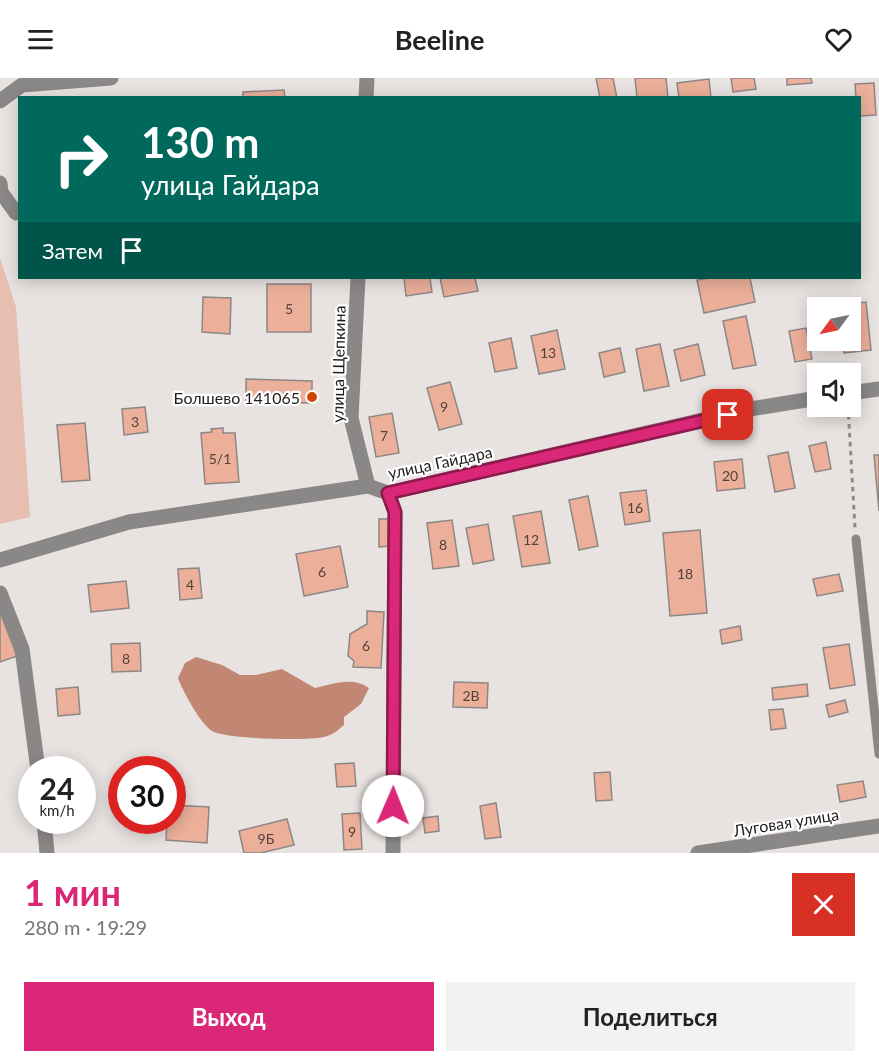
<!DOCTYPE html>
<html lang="ru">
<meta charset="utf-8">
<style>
body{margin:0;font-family:Lato,sans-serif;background:#f2f2f2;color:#222;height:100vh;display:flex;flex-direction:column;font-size:22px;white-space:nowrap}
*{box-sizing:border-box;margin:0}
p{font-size:20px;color:#767676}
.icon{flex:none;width:33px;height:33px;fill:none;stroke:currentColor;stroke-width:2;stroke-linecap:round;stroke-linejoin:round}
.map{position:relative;height:775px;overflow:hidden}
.side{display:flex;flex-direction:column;background:#fff;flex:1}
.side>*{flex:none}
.banner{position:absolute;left:18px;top:18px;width:843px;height:183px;border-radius:0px;box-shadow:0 3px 15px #0003;background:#00695c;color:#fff;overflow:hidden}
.needle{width:39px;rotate:237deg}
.fabs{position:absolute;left:807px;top:219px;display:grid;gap:12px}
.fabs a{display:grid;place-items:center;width:54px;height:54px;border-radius:0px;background:#fff;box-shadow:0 3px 15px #0003;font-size:30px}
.speed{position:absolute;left:18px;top:678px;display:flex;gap:12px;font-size:30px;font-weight:700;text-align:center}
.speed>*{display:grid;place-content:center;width:78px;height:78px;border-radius:50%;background:#fff;box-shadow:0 3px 15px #0003;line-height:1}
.speed small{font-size:15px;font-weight:400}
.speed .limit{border:9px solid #d22;background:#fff;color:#111}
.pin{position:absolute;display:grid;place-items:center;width:51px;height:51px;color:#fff;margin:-26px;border-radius:12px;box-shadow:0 3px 9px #0006}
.me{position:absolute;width:66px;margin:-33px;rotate:1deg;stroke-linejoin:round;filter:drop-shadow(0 0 4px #0008)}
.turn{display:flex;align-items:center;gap:21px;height:126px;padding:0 24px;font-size:27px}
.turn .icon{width:78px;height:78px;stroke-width:2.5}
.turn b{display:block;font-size:42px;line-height:51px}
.then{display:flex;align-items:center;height:57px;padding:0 24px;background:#0003;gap:12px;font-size:22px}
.round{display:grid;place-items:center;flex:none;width:63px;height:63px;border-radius:0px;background:#f2f2f2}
.summary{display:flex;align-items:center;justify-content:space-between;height:102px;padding:0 24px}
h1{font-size:36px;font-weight:700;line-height:45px;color:#db2777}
.cta{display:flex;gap:12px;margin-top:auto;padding:12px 24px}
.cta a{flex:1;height:69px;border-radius:0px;background:#db2777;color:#fff;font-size:24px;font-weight:700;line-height:69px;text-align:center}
.cta a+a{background:#f2f2f2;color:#222}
header{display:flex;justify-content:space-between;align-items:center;height:78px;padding:0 24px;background:#fff;font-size:27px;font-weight:700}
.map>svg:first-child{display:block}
.green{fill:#e7beb0}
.water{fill:#c18773}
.building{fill:#ebaf9a;stroke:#8d8786;stroke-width:1.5}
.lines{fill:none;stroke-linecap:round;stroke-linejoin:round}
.path{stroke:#908b8a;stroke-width:3;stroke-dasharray:4.5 4.5;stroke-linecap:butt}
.service{stroke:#8a8787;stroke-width:9}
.minor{stroke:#8a8787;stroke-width:15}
.tertiary{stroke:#8a8787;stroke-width:15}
.route-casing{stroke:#8e194d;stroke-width:15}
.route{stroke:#db2777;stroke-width:10}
.poi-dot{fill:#cc4702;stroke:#fff;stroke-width:2}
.labels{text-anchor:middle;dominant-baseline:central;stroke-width:4.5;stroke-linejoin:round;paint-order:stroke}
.number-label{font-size:14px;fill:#53423c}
.street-label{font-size:16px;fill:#201e1d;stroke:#fff}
.poi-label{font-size:16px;fill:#201e1d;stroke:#fff;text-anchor:end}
</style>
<header><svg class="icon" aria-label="menu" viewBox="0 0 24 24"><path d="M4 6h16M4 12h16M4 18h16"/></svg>Beeline<svg class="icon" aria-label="heart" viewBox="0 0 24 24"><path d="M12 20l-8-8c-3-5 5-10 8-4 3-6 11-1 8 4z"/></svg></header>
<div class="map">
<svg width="879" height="775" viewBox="0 0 879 775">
<rect width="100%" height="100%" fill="#e8e2e0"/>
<path class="green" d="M0,180L16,229L30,439L0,446Z"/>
<path class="water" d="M196,579L222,587L240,597H256L282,591L315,610C333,606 352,598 369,610L361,626L344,639V647C338,652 333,657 324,659C305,663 231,661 214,654C202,649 182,612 178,600L185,585Z"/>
<g class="building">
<path d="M596,0H613L617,20H600Z"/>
<path d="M635,0H666L668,20H637Z"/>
<path d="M731,0H754L756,11L733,14Z"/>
<path d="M787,0H811L812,5L787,7Z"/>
<path d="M709,1L711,20H679L677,5Z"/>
<path d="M874,5L876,37L860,38V20H856L855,6Z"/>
<path d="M284,12L285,20H243V14Z"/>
<path d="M404,200H430L432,214L406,218Z"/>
<path d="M440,200H475L478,213L444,219Z"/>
<path d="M710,200H750L755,224L704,235L697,202Z"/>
<rect x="267" y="206" width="44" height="48"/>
<path d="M203,219L231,220L230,256L202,254Z"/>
<path d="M866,224L871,272L844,275L843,262H850V230H839V227Z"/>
<path d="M746,238L756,287L733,291L723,243Z"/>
<path d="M806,250L812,281L795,284L789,253Z"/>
<path d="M557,252L565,291L539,296L531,258Z"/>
<path d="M511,260L517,290L495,294L489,265Z"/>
<path d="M660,266L669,308L644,313L636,271Z"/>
<path d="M698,266L705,297L681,303L674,272Z"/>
<path d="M620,270L625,294L604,299L599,275Z"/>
<path d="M246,301L312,303V325L246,324Z"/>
<path d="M450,304L462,346L439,352L427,310Z"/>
<path d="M145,329L148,354L124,357L122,331Z"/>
<path d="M392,335L399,375L376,379L369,339Z"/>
<path d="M85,345L90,402L62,404L57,347Z"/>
<path d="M223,350V355H235L239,404L205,406L201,355L212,354L211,351Z"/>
<path d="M826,364L831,391L815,394L809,368Z"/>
<path d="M788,374L795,410L775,414L768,378Z"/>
<path d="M874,377H879V433Z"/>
<path d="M742,381L745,410L717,413L714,384Z"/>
<path d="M646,412L650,443L625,447L620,415Z"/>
<path d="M588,418L598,468L579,472L569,422Z"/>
<path d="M541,433L550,485L522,489L513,438Z"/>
<path d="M379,441H389L390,468L379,469Z"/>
<path d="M452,442L459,488L433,491L427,445Z"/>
<path d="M488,446L494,482L473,486L466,450Z"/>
<path d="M700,452L707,535L670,538L663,455Z"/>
<path d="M340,468L348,509L304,518L296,476Z"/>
<path d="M199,490L202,520L180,522L178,491Z"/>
<path d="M839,496L843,513L817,518L813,501Z"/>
<path d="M126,503L129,530L91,534L88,507Z"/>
<path d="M367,533L384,534L381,590L353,589L354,583L348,578L350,556L367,546Z"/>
<path d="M0,534L17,578L0,584Z"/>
<path d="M740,548L742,562L722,566L720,552Z"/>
<path d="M140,565L141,593L112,594L111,566Z"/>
<path d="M849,566L855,607L830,611L823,570Z"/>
<path d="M454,604L488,605L487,630L453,629Z"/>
<path d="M807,606L808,618L773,622L772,610Z"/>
<path d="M78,609L80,636L58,638L56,611Z"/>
<path d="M845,622L848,634L829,639L826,627Z"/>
<path d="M783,631L786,650L771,652L769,632Z"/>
<path d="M354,685L356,708L337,709L335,686Z"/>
<path d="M610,694L612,722L596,723L594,695Z"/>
<path d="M863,703L866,719L840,724L837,707Z"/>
<path d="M496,725L501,759L485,761L480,728Z"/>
<path d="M172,727L209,729L207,765L166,762L167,742H172Z"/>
<path d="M360,735L362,771L344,772L342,736Z"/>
<path d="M438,738L439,753L425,755L423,740Z"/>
<path d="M287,741L294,767L261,775H244L239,753Z"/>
</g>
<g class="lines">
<path class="path" d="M848,328L855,450"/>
<path class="service" d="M856,461L879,676"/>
<g class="minor">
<path d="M366,20L367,0"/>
<path d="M0,23L22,7L111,0"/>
<path d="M0,105L1,114L16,135"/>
<path d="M358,200L351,340L368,408"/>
<path d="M850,315L879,311"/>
<path d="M388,415L395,434L393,775"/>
<path d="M0,482L129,444L368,408L388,415L750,331L818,320"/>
<path d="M0,515L22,571L38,692"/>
<path d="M44,742L47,775"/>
</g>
<path class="tertiary" d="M698,775L879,748"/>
</g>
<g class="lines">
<g class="route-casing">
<path id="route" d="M393,728L395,434L388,415L728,337"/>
</g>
<use href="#route" class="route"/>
</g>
<circle class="poi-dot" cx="312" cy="319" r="6"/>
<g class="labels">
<g class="number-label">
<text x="289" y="230">5</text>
<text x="548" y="274">13</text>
<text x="444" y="328">9</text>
<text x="135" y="343">3</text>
<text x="384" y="357">7</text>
<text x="220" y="380">5/1</text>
<text x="730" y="397">20</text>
<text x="635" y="429">16</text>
<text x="531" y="461">12</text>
<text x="443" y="466">8</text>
<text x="322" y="493">6</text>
<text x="685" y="495">18</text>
<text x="190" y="506">4</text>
<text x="366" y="567">6</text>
<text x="126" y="580">8</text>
<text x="471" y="617">2В</text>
<text x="352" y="753">9</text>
<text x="266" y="760">9Б</text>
</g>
<g class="street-label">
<text transform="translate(338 286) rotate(-89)">улица Щепкина</text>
<text transform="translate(440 384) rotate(-12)">улица Гайдара</text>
<text transform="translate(786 744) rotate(-9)">Луговая улица</text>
</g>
<g class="poi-label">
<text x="300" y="319">Болшево 141065</text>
</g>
</g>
</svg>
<div class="fabs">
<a><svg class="needle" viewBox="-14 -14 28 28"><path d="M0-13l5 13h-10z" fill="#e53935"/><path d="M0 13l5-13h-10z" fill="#767676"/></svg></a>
<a><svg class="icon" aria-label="sound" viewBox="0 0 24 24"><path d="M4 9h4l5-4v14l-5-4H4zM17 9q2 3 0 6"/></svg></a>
</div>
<div class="speed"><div>24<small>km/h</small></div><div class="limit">30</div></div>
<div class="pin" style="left:728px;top:337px;background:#d93025"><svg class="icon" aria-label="arrive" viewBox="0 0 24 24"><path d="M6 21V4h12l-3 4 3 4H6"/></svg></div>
<svg class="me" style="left:393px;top:728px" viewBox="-20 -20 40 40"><circle r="19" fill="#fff"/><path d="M0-13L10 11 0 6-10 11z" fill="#db2777"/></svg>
<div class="banner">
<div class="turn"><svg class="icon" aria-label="right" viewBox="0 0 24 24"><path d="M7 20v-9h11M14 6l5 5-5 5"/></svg><div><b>130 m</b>улица Гайдара</div></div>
<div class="then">Затем<svg class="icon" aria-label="arrive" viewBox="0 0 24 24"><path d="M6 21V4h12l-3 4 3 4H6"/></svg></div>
</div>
</div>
<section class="side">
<div class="summary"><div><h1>1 мин</h1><p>280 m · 19:29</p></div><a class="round" style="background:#d93025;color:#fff"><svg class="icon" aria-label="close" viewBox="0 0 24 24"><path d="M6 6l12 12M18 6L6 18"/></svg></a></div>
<div class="cta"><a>Выход</a><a>Поделиться</a></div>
</section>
